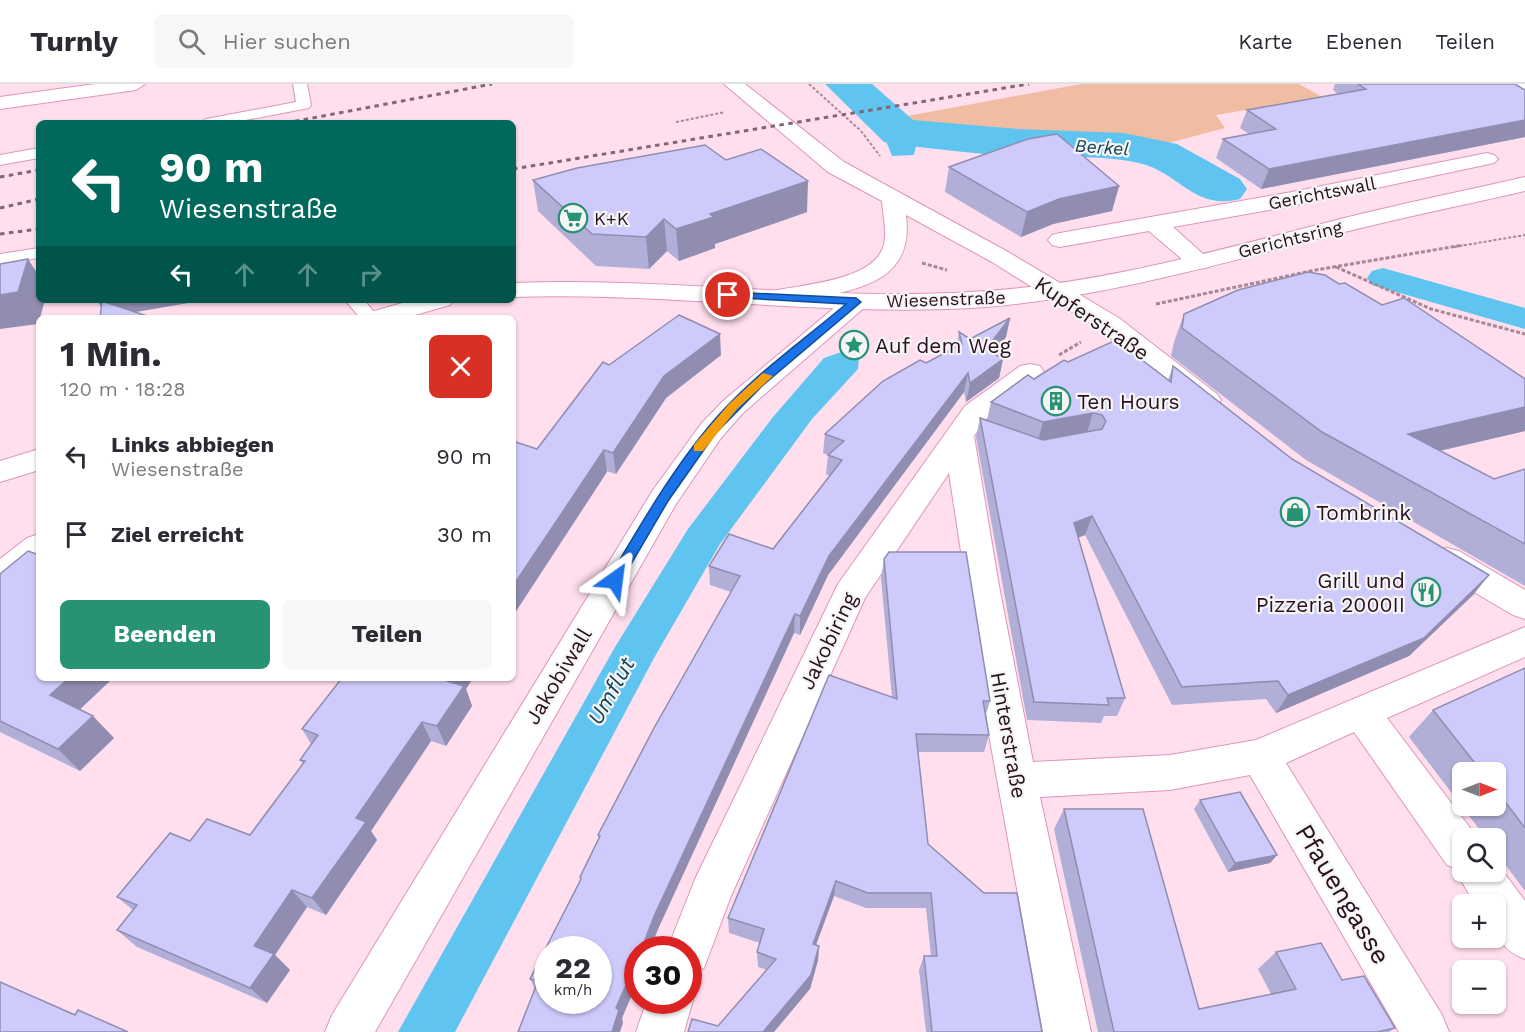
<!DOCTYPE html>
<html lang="de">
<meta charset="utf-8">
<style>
body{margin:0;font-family:"Work Sans",sans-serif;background:#f7f7f7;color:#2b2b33;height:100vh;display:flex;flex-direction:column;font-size:22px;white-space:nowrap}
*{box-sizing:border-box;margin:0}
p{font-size:20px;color:#7c7c81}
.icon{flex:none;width:33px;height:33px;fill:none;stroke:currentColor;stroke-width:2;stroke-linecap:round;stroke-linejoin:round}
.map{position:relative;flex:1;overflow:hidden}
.sheet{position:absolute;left:36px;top:231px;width:480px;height:366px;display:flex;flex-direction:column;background:#fff;border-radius:9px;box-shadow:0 2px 4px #0004}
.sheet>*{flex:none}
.banner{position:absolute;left:36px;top:36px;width:480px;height:183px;border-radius:9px;box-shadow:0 2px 4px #0004;background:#00695c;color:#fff;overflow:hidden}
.needle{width:39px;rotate:90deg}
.controls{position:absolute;left:1452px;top:678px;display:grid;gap:12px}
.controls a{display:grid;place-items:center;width:54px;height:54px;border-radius:9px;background:#fff;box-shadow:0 2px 4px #0004;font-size:30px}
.speed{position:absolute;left:534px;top:852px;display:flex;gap:12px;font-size:30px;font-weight:700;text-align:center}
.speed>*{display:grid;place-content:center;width:78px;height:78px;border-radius:50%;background:#fff;box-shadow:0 2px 4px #0004;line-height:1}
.speed small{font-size:15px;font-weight:400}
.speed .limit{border:9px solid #d22;background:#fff;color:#111}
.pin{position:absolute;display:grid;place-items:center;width:51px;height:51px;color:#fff;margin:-26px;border:3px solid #fff;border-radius:50%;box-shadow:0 2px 6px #0007}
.me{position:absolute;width:66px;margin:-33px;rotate:31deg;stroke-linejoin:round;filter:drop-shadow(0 0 4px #0008)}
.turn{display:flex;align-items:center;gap:21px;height:126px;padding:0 24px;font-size:27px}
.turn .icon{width:78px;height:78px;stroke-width:2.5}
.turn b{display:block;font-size:42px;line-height:51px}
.lanes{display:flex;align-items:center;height:57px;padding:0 24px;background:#0003;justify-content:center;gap:30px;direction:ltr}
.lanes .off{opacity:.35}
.round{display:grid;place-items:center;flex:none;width:63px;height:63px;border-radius:9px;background:#f7f7f7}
.summary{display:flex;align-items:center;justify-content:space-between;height:102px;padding:0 24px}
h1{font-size:36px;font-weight:700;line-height:45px}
.button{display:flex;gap:12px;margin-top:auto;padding:12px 24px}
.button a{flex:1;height:69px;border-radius:9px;background:#279373;color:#fff;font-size:24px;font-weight:700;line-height:69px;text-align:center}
.button a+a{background:#f7f7f7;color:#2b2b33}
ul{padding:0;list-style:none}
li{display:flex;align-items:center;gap:18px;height:78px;padding:0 24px}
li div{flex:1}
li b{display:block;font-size:22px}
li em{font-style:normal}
header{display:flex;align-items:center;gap:36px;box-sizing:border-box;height:84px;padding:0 30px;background:#fff;border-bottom:2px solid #e1e1e2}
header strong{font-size:28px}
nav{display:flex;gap:33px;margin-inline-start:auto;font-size:21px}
.search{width:420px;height:54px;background:#f7f7f7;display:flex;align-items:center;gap:15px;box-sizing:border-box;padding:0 21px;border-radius:9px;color:#7c7c81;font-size:22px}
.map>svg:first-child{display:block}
.green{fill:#f1bda2}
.water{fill:#5fc5f0}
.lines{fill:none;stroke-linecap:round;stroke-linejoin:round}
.canal{fill:#5fc5f0;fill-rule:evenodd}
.river{fill:#5fc5f0;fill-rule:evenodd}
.service-casing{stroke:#e094ba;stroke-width:2}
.minor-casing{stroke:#e094ba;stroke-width:2}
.tertiary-casing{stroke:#e094ba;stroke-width:2}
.path-far1{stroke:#a78897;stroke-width:2;stroke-dasharray:3 2;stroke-linecap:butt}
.path{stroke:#a78897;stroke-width:3;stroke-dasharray:4 2;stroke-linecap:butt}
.service{fill:#fff;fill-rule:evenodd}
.minor{fill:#fff;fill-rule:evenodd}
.tertiary{fill:#fff;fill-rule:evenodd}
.rail{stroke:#836574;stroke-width:3;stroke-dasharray:4.5 4.5;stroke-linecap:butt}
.wall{fill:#b1aed8;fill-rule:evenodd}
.shaded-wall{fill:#908db0}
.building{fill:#cecafb;stroke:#908db0;stroke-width:1.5;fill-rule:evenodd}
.route{fill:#1a73e8;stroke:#114b97;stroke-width:1.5}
.slow{fill:#f59e0b}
.labels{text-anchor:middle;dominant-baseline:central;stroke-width:4.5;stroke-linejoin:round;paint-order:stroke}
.far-water-label{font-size:18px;font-style:italic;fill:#144153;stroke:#f5f5f5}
.far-street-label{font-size:18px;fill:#2a0f1e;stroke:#f5f5f5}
.far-poi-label{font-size:18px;fill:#2a0f1e;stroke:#f5f5f5;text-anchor:start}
.street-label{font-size:21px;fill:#2a0f1e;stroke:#f5f5f5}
.poi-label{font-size:21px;fill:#2a0f1e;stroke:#f5f5f5;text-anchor:start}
.water-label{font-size:22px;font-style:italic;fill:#144153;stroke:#f5f5f5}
.near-street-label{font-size:26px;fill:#2a0f1e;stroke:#f5f5f5}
</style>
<header>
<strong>Turnly</strong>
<div class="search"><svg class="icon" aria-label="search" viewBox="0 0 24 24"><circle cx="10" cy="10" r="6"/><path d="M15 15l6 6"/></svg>Hier suchen</div>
<nav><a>Karte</a><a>Ebenen</a><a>Teilen</a></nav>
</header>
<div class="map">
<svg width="1525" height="948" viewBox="0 0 1525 948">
<rect width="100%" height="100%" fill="#ffdeed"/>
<path class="green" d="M1081,0H1299L1322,13L1216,31L1225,44L1153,63L919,47L902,33Z"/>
<g class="water">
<path d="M832,0H862L919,47L914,71L892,72L879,39Z"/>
<path d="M844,267L859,273L858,285L812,335L720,460L654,574L455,948H398L615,563L688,445L773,333L824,274Z"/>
</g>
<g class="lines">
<path class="canal" d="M1383,184L1525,224V245L1372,201L1367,194L1372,187Z"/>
<path class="river" d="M825,0H872L913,36L1018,45L1124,49L1177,60L1240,95L1247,105L1240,115C1196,126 1182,93 1146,81C1108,69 1057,75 1018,73C979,70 939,65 900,61L884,58Z"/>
<g class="service-casing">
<g id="service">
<path d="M293,0H307L311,21L309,24L230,39H199L206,35L296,18Z"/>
<path d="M39,64V74L0,81V71Z"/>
<path d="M39,164V174L0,180V170Z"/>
<path d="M345,216H364L379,234H360Z"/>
</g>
</g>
<g class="minor-casing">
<g id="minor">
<path d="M95,0H145L136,6L0,25V13Z"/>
<path d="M724,0H745L844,78L1008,168L1119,234L1217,310L1221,316L1217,322L1207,325L1197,322L1101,246L992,178L906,131C914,194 865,205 813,214C797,217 779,223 763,219L759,214L763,209C794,201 864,199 881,168C889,154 883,133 882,117L828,88Z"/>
<path d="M1487,69L1494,71L1498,75L1494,79L1292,122L1173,143L1212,178L1209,183L1200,185L1191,183L1149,147L1060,163L1052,161L1048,156L1052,151L1060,149L1292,108Z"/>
<path d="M856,210L865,213L869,218L865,223L743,329L721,354L676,420L375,948H325L332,931L653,406L701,340L723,317L847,213Z"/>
<path d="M1030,280L1040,282L1044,288L1040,294L985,336L974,352L999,502L1033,678L1170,671L1256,656L1525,543V573L1387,634L1477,753L1462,754V788H1496V778L1525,817V875C1496,863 1496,849 1496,820H1475L1456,788L1457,785L1447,781L1354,648L1286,679L1442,931L1449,948H1399L1250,691L1170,706L1040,713L1091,948H1043L989,651L949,389L865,514L731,812L704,884L688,890V866H667L696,793L838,500L965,322L1020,282Z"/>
<path d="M1447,464L1459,467L1525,506V535L1513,531L1435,485L1430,476L1435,467Z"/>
<path d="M688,905L693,916L684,948H636L647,916H688Z"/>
</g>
</g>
<g class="tertiary-casing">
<g id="tertiary">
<path d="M1510,0H1525V9L1512,4Z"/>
<path d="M1525,93V107C1460,122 1394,135 1329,152C1211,182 1093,216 971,224C818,232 666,208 513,213V199C666,193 818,217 971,208C1093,202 1211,168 1329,138C1394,121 1460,108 1525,93Z"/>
<path d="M413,216H454L450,221L405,234H363L367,229Z"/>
<path d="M39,365V386L0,398V377Z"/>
<path d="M39,450V480L12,502L0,506V475L27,454Z"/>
</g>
</g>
<g class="path-far1">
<path d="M809,0L861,47L880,72"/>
<path d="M676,38L725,28"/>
<path d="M1454,163L1525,151"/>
</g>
<g class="path">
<path d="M922,179L947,186"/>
<path d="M1336,183L1431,225L1525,250"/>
<path d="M1156,220L1316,186L1463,161"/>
<path d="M1059,271L1081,258"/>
</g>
<use href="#service" class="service"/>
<use href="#minor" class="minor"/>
<use href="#tertiary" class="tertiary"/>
<g class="rail">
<path d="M286,39L492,0"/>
<path d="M513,85L1029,0"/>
<path d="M0,93L39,86"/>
<path d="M0,124L39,115"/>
<path d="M0,150L39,145"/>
</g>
</g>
<g class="wall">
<path d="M1335,0H1515L1525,6V53L1261,105L1216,74L1223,55L1249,50L1240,44L1247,26L1338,10L1333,6Z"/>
<path d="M726,76L807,128L715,160V164L679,177L667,167L649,185L596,182L538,127L533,96Z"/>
<path d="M949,83L1119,102L1112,127L1053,140L1021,153L945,108Z"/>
<path d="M1339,200L1382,221L1525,295V347L1440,367L1494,395L1525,385V502L1306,376L1171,272L1174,258L1184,230Z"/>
<path d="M1010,234L1006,253L993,269L1003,275L999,294L966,318L964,308L828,491L800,551L794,549L658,845L638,866V896L622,934L623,939L535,904L530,895L581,796L580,793L599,755L598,751L731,508L710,501L709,482L773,465L830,392L826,390L828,371L823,369L825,350L926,279L957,262L959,248L970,255Z"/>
<path d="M721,271L666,314L616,390L537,365L609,281Z"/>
<path d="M1068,278L1168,296L1173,282L1292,375L1474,510L1409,572L1276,629L1266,615L1172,621L1085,451L1078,453L1125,614L1117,632H1104L1101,639L1027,636L976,353L980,334L987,336L991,318L1034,295Z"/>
<path d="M884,475L990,617L986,630L989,651L984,668H918L928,760L1042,948H926L919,886L924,872H931L926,824H866L834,812L816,861L819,862L818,876L810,905L718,942L767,886L758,883L757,868L760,859L729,849L728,834L892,613L881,494Z"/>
<path d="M0,490L39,594H113L80,625L114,654L80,687L0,648Z"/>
<path d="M1525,584V807L1496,768V754H1486L1409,653L1433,626ZM1462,688H1496V722H1462Z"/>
<path d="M342,594H473L466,605L472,622L446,662L431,657L371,747L377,756L326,831L307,823L275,871L290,886L267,919L137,863L117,846L133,826L117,813L190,757L250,751L303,680L300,676L311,660L302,645Z"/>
<path d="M1200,716L1277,771L1270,779L1228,788L1194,725Z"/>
<path d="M1064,725L1199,925L1271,910L1258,885L1276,868L1342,896L1395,944L1389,948H1098L1054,745Z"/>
</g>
<g class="shaded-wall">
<path d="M1525,36V53L1261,105L1269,85Z"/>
<path d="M808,97L807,128L715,160V164L679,177L676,145L710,130Z"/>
<path d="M1119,102L1112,127L1053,140L1021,153L1027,128L1059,115Z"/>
<path d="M664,135L667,167L649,185L646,153Z"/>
<path d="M28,175L39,192V216H45L40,234H39L38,240L0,245V211Z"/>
<path d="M97,216H206L107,233Z"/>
<path d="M1010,234L1006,253L982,284L986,265Z"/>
<path d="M720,250L721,271L666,314L616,390L613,369L664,292Z"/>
<path d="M1003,275L999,294L966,318L970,299Z"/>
<path d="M968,289L964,308L828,491L800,551V532L829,472Z"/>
<path d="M1525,323V347L1390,378L1408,350Z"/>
<path d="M1093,329L1087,348L1038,357L1043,338Z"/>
<path d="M604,366L607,388L513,532V502Z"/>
<path d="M1092,432L1085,451L1068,458L1074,439Z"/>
<path d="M1489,491L1474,510L1409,572L1276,629L1288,611Z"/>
<path d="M795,530L794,549L658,845L650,866H641L655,830Z"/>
<path d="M69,594H113L71,634L50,611Z"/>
<path d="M449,594H473L466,605L472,622L446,662L437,642L447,597Z"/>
<path d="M93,632L114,654L80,687L58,665Z"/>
<path d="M422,638L431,657L371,747L377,756L326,831L312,814L356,734Z"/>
<path d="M1277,771L1270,779L1228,788L1235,779Z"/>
<path d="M836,797L834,812L811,874L813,860Z"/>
<path d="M292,806L307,823L275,871L290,886L267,919L250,904L254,862Z"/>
<path d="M819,862L818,876L810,905L774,948H763Z"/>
<path d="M638,873V896L622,934L623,939L620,948H612L616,924Z"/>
</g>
<g class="building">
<path d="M1358,0H1515L1525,6V36L1269,85L1223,55L1276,45L1247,26L1366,5Z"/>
<path d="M1057,50L1119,102L1059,115L1027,128L949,83L1028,55Z"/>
<path d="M705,61L726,76L761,65L808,97L710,130L714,133L676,145L664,135L646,153L592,150L533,96L577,84Z"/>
<path d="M28,175L18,208L0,211V180Z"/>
<path d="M1308,188L1325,191L1339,200L1345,199L1382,221L1404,214L1525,295V323L1408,350L1494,395L1525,385V460L1322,348L1182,244L1184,230L1238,206Z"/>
<path d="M102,217L153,234H100Z"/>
<path d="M679,231L720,250L664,292L613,369L604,366L513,502V357L537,365L603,278L609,281Z"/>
<path d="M1010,234L986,265L1003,275L970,299L968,289L829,472L800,532L795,530L655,830L641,866H638V873L616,924L619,926L612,948H518L538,897L530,895L581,795L580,793L600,752L598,751L654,644L740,492L709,482L729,450L773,465L842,376L828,371L844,357L825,350L883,297L920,276L926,279L962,260L959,248L970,255ZM548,866H598V916H548Z"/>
<path d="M1116,256L1171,298L1173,282L1292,375L1489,491L1424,554L1288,611L1278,597L1182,603L1092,432L1074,439L1125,614H1107L1109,621L1034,618L980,334L1043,356L1102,345L1106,337L1102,331L1093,329L1043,338L991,318L1028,291L1034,295L1064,276L1068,278Z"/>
<path d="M28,467L39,471V594H69L50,611L93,632L58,665L0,637V490Z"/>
<path d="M889,468H966L990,617H983L989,651L916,650L928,760L984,809H1017L1042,948H932L924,872H937L931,809H868L836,797L813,860L819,862L811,891L763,948H688L692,935L718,942L776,875L757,868L764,845L728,834L829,591L897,615L884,475Z"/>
<path d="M1525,584V744L1496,706V688H1482L1433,626Z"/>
<path d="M342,594H449L447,597L464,602L437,642L422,638L356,734L366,738L312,814L292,806L254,862L274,870L250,904L117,846L137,821L117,813L170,749L190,757L207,735L250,751L305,677L300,676L318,651L302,645Z"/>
<path d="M1240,708L1277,771L1235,779L1200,716Z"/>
<path d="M1064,725H1143L1199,925L1296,905L1276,868L1321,859L1342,896L1364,892L1395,944L1377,948H1114Z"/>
<path d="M0,898L75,931L78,926L128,948H0Z"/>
</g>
<path class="route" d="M728,208L856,214L861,218L762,302L715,350L668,417L620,499H610V492C640,442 669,391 706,346C745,297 799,260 846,220L724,213L723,211Z"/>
<path class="slow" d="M763,289L773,292L737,325L703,367H694V361L729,320Z"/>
<defs>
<g id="supermarket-ring" transform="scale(1.5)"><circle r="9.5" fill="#f5f5f5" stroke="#279373" stroke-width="1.5"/><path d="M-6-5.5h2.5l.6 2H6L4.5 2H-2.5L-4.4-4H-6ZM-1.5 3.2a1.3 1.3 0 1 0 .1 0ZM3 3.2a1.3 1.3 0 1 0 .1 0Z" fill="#279373"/></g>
<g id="sight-ring" transform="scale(1.5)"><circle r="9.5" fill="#f5f5f5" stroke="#279373" stroke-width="1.5"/><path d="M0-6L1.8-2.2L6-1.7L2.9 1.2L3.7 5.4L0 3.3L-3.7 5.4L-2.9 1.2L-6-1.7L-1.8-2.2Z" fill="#279373"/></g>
<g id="building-ring" transform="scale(1.5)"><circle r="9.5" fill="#f5f5f5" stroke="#279373" stroke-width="1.5"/><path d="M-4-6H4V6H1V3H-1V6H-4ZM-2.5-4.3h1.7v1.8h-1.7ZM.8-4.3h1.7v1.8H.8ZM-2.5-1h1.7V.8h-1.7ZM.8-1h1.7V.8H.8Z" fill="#279373"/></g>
<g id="shop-ring" transform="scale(1.5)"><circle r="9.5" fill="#f5f5f5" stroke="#279373" stroke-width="1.5"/><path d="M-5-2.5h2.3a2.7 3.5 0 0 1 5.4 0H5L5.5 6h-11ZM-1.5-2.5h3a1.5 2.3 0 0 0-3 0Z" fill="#279373"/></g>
<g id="restaurant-ring" transform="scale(1.5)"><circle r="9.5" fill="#f5f5f5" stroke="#279373" stroke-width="1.5"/><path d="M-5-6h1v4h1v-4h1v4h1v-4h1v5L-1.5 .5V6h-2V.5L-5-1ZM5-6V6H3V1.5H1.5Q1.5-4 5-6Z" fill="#279373"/></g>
</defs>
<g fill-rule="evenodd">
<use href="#supermarket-ring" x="573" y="134"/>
<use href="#sight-ring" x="854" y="261"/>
<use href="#building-ring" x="1056" y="317"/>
<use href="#shop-ring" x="1295" y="428"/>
<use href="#restaurant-ring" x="1426" y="508"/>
</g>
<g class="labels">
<g class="far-water-label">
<text transform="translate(1102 63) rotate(4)">Berkel</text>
</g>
<g class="far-street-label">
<text transform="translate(1322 109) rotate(-11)">Gerichtswall</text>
<text transform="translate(1290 155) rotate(-14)">Gerichtsring</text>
<text transform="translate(946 215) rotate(-2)">Wiesenstraße</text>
</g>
<g class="far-poi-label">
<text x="594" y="134">K+K</text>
</g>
<g class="street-label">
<text transform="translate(1092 234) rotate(34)">Kupferstraße</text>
<text transform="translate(828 557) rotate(-64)">Jakobiring</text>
<text transform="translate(558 592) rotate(-59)">Jakobiwall</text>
<text transform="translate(1009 651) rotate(80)">Hinterstraße</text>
</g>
<g class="poi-label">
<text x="875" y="261">Auf dem Weg</text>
<text x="1077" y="317">Ten Hours</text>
<text x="1316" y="428">Tombrink</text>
<text x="1405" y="496" text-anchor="end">Grill und<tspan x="1405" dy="24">Pizzeria 2000II</tspan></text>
</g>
<g class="water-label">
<text transform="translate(611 607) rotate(-61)">Umflut</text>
</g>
<g class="near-street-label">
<text transform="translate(1343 810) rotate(59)">Pfauengasse</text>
</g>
</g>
</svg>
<div class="controls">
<a><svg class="needle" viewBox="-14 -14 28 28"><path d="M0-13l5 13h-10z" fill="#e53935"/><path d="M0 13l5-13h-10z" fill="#7c7c81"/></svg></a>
<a><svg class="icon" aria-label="search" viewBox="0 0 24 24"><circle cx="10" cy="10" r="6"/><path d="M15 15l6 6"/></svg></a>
<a>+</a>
<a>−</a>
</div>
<div class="speed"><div>22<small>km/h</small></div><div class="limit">30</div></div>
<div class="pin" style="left:728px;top:211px;background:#d93025"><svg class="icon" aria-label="arrive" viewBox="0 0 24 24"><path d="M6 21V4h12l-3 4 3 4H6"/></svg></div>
<svg class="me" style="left:615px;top:496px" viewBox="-20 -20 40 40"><path d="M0-17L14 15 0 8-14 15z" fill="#1a73e8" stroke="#fff" stroke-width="4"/></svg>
<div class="banner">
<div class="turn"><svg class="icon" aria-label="left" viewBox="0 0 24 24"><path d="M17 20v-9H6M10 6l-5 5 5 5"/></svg><div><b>90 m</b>Wiesenstraße</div></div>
<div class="lanes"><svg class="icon" aria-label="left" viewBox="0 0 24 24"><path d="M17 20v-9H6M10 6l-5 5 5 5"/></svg><svg class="icon off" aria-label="ahead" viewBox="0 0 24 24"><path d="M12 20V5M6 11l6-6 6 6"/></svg><svg class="icon off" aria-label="ahead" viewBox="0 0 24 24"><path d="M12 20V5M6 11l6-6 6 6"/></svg><svg class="icon off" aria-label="right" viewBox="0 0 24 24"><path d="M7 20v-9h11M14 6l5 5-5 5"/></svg></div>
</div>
<section class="sheet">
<div class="summary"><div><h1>1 Min.</h1><p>120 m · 18:28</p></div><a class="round" style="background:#d93025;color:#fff"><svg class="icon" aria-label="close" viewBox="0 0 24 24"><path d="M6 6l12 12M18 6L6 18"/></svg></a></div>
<ul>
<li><svg class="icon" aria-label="left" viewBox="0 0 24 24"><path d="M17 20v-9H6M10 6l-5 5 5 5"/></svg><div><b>Links abbiegen</b><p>Wiesenstraße</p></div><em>90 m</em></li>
<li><svg class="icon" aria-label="arrive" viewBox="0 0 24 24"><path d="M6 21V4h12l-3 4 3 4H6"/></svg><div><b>Ziel erreicht</b></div><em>30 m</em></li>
</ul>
<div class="button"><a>Beenden</a><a>Teilen</a></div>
</section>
</div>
